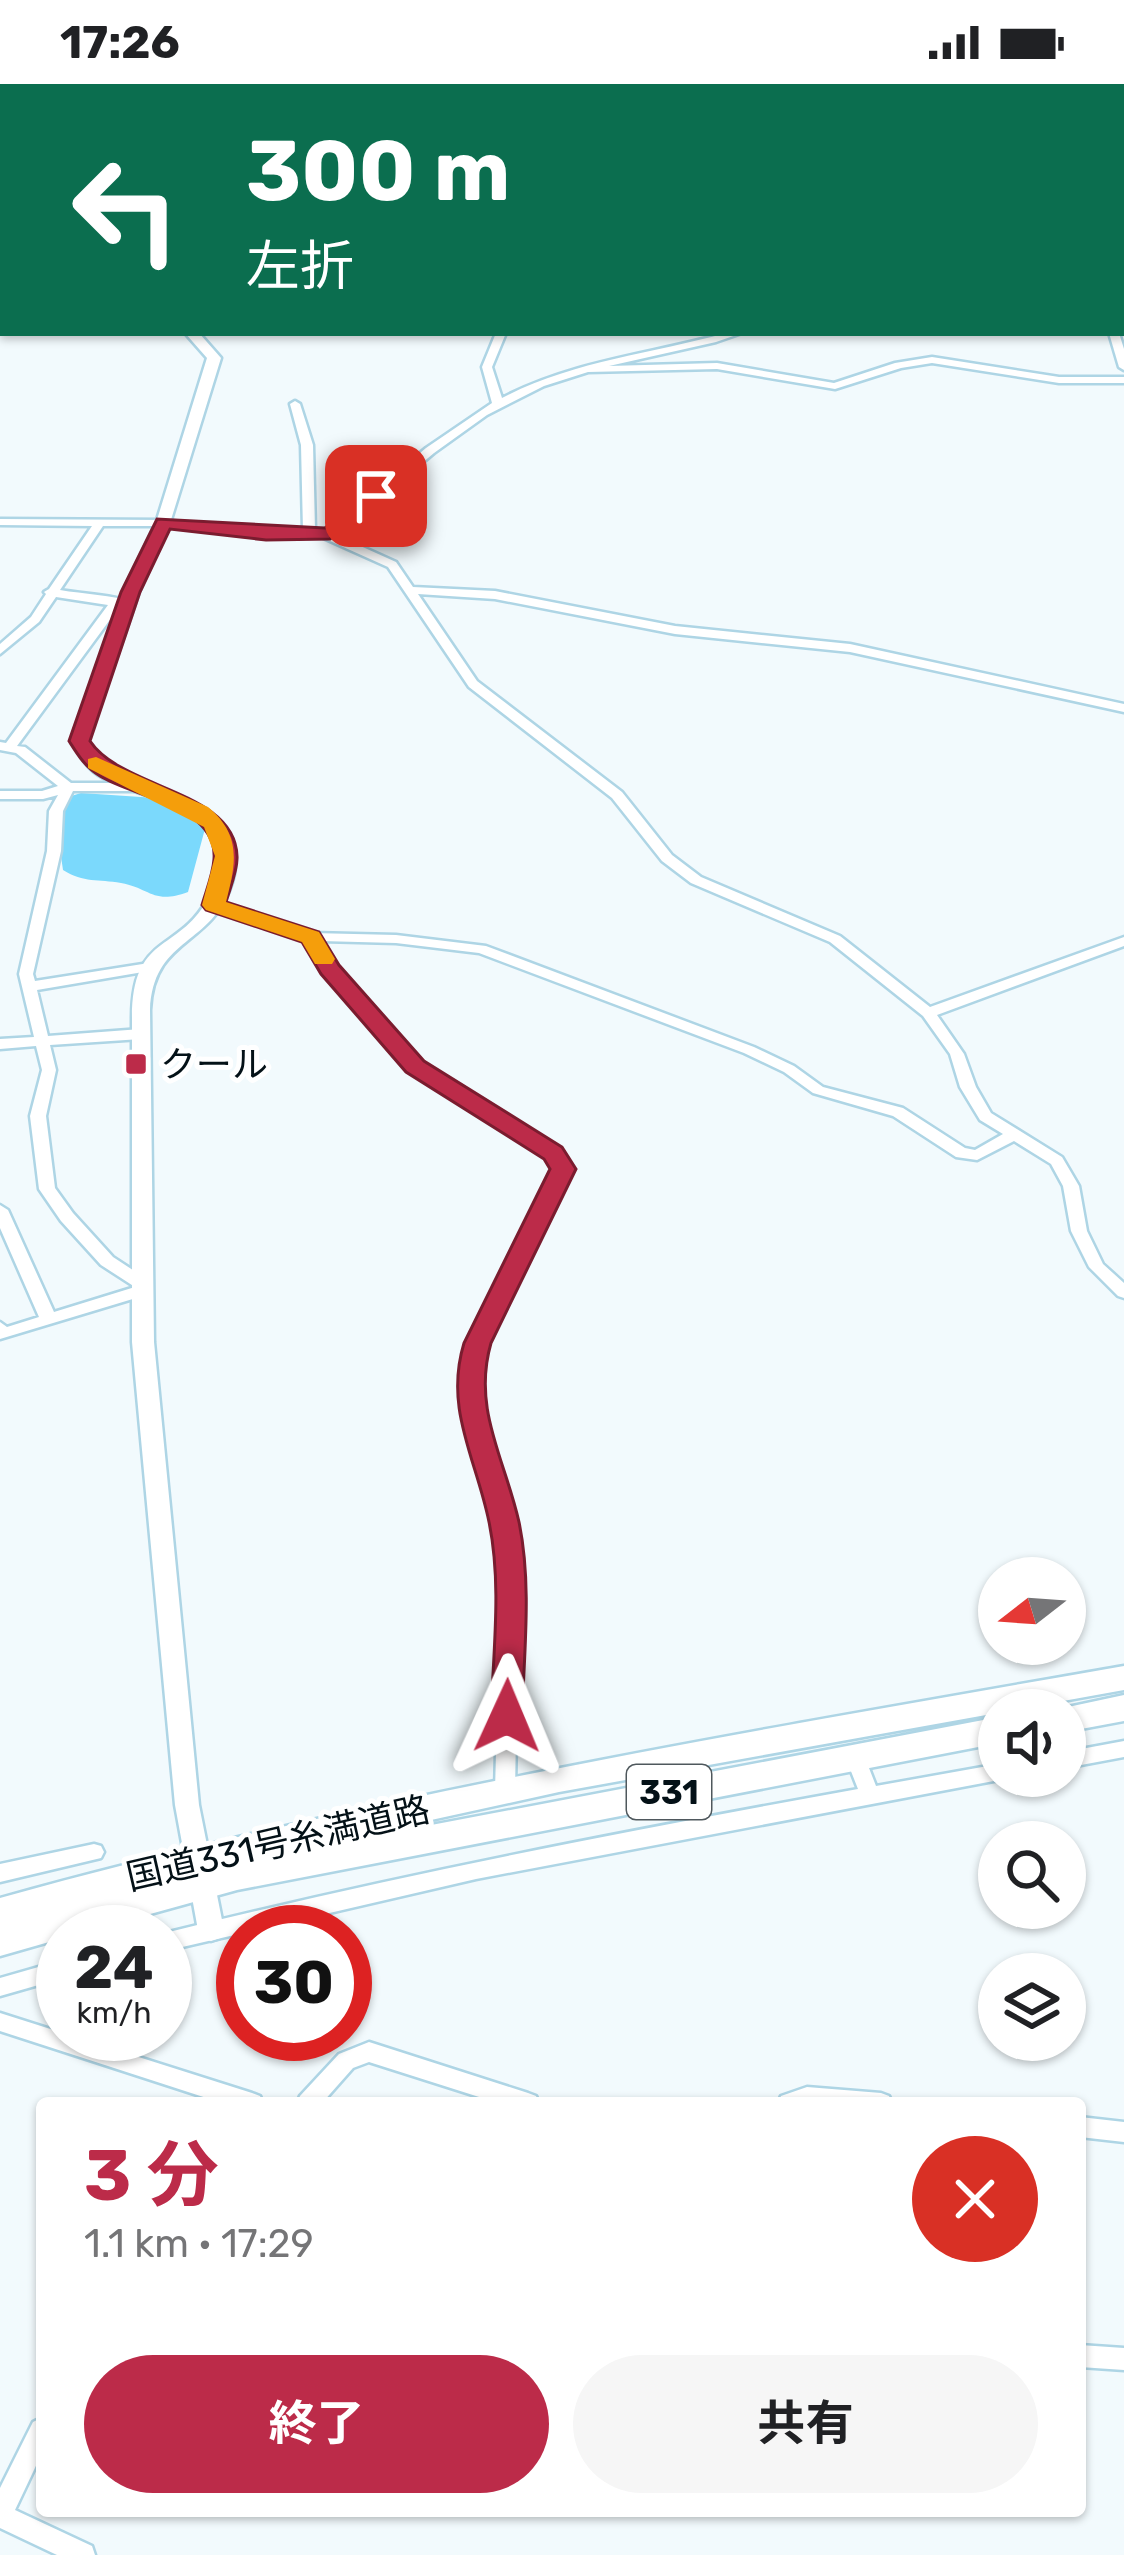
<!DOCTYPE html>
<html lang="ja">
<meta charset="utf-8">
<style>
body{margin:0;font-family:Rubik,"Noto Sans JP",sans-serif;background:#f6f6f6;color:#202124;height:100vh;display:flex;flex-direction:column;font-size:45px;white-space:nowrap}
*{box-sizing:border-box;margin:0}
p{font-size:39px;color:#757577}
.icon{flex:none;width:66px;height:66px;fill:none;stroke:currentColor;stroke-width:2;stroke-linecap:round;stroke-linejoin:round}
.map{position:relative;flex:1;overflow:hidden}
.panel{position:absolute;left:36px;top:2013px;width:1050px;height:420px;display:flex;flex-direction:column;background:#fff;border-radius:12px;box-shadow:0 3px 9px #0004}
.panel>*{flex:none}
.guide{position:absolute;left:0px;top:0px;width:1125px;height:252px;box-shadow:0 3px 9px #0004;background:#0b6e4f;color:#fff;overflow:hidden}
.needle{width:78px;rotate:253deg}
.buttons{position:absolute;left:978px;top:1473px;display:grid;gap:24px}
.buttons a{display:grid;place-items:center;width:108px;height:108px;border-radius:50%;background:#fff;box-shadow:0 3px 9px #0004;font-size:60px}
.speed{position:absolute;left:36px;top:1821px;display:flex;gap:24px;font-size:60px;font-weight:700;text-align:center}
.speed>*{display:grid;place-content:center;width:156px;height:156px;border-radius:50%;background:#fff;box-shadow:0 3px 9px #0004;line-height:1}
.speed small{font-size:30px;font-weight:400}
.speed .limit{border:18px solid #d22;background:#fff;color:#111}
.pin{position:absolute;display:grid;place-items:center;width:102px;height:102px;color:#fff;margin:-51px;border-radius:24px;box-shadow:0 6px 18px #0006}
.me{position:absolute;width:132px;margin:-66px;rotate:1deg;stroke-linejoin:round;filter:drop-shadow(0 0 9px #0008)}
.turn{display:flex;align-items:center;gap:42px;height:252px;padding:0 48px;font-size:54px}
.turn .icon{width:156px;height:156px;stroke-width:2.5}
.turn b{display:block;font-size:84px;line-height:102px}
.round{display:grid;place-items:center;flex:none;width:126px;height:126px;border-radius:63px;background:#f6f6f6}
.overview{display:flex;align-items:center;justify-content:space-between;height:204px;padding:0 48px}
h1{font-size:72px;font-weight:700;line-height:90px;color:#bc2b49}
.cta{display:flex;gap:24px;margin-top:auto;padding:24px 48px}
.cta a{flex:1;height:138px;border-radius:72px;background:#bc2b49;color:#fff;font-size:48px;font-weight:700;line-height:138px;text-align:center}
.cta a+a{background:#f6f6f6;color:#202124}
.status{display:flex;justify-content:space-between;align-items:center;height:84px;padding:0 60px;background:#fff;direction:ltr}
.status svg{height:33px;fill:currentColor}
.map>svg:first-child{display:block}
.green{fill:#7bd9fc}
.lines{fill:none;stroke-linecap:round;stroke-linejoin:round}
.minor-casing{stroke:#aed5e5;stroke-width:5}
.tertiary-casing{stroke:#aed5e5;stroke-width:5}
.trunk-casing{stroke:#aed5e5;stroke-width:5}
.minor{fill:#fff;fill-rule:evenodd}
.tertiary{fill:#fff;fill-rule:evenodd}
.trunk{fill:#fff;fill-rule:evenodd}
.route{fill:#bc2b49;stroke:#7a1c2f;stroke-width:3}
.slow{fill:#f59e0b}
.poi-dot{fill:#bc2b49;stroke:#fff;stroke-width:4.5}
.labels{text-anchor:middle;dominant-baseline:central;stroke-width:10;stroke-linejoin:round;paint-order:stroke}
.shield{fill:#fff;stroke:#4f585d;stroke-width:3}
.shield-label{font-size:33px;font-weight:bold;fill:#041117}
.poi-label{font-size:36px;fill:#041117;stroke:#fff;text-anchor:start}
.street-label{font-size:36px;fill:#041117;stroke:#fff}
</style>
<div class="status"><b>17:26</b><svg viewBox="0 0 49 12"><path d="M0 12V9h3v3zM5 12V6h3v6zM10 12V3h3v9zM15 12V0h3v12zM26 1h20v11H26zM47 4h2v5h-2z"/></svg></div>
<div class="map">
<svg width="1124" height="2471" viewBox="0 0 1124 2471">
<rect width="100%" height="100%" fill="#f2fafd"/>
<path class="green" d="M81,709L156,714L206,741L188,808C153,821 150,804 121,799C98,795 84,799 63,786L57,745L68,713Z"/>
<g class="lines">
<g class="minor-casing">
<g id="minor">
<rect x="67" y="0" width="8" height="3"/>
<path d="M95,0H176L172,3H99Z"/>
<path d="M413,0H421L420,3H412Z"/>
<path d="M531,0L523,3L511,1V0Z"/>
<path d="M581,0H590L592,3H583Z"/>
<path d="M1115,0H1124V7Z"/>
<path d="M0,14L3,15V21L0,20Z"/>
<path d="M1124,80V86L1122,87V81Z"/>
<path d="M3,149V155L0,156V150Z"/>
<path d="M1122,168L1124,169V177L1122,176Z"/>
<path d="M1122,236H1124L1122,243Z"/>
<path d="M496,249H506L492,283L502,314C572,277 651,270 726,249H742L716,258L609,282L717,279L834,299L895,279L932,273L1059,293H1124V299H1059L932,279L901,284L835,305L717,285L588,288L544,302L487,331L434,369L336,451L396,478L413,503L495,507L675,542L850,560L1124,620V628L850,568L675,550L495,515L418,510L477,597L622,708L672,771L701,793L840,852L930,923L1124,853V862L937,931L964,970L976,1003L991,1029L1062,1073L1079,1102L1087,1147L1103,1180L1124,1199V1214L1118,1212L1089,1183L1071,1147L1063,1102L1051,1080L1014,1057L977,1076L956,1073L893,1032L813,1009L784,988L744,969L479,869L396,859L321,857L335,883L420,980L558,1065L571,1085L485,1259L481,1283L482,1328L513,1438L519,1480L515,1707L512,1713L505,1715L498,1713L495,1707L501,1480L495,1438L465,1328L464,1283L469,1259L555,1085L548,1073L410,986L324,888L306,856L209,824V818H219L312,849L396,851L486,862L754,963L794,982L823,1003L903,1024L965,1064L975,1066L1003,1050L980,1036L960,1003L950,970L923,932L830,858L691,799L662,777L612,714L469,603L388,483L321,453H266L163,442H103L60,506C83,510 113,511 133,518L120,522L17,662L25,663L71,699H142L149,703L142,707H73L63,727L61,767L33,890L35,897L149,879L156,883L149,887L37,906L48,952L141,945L148,950L141,955L50,961L56,986L46,1032L55,1104L73,1129L113,1173L145,1194L147,1198L144,1202L148,1207L146,1211L0,1255V1238L7,1243L39,1233L0,1144V1121L8,1126L54,1228L135,1203L101,1181L61,1137L39,1105L30,1032L42,986L36,962L0,965V955L34,953L19,890L47,767L49,727L58,711L43,715H0V707H42L58,702L16,669L0,666V658L6,659L108,521L56,513L39,538L0,570V560L31,533L46,510L44,508L49,505L92,442L0,441V435L163,436L266,447L303,446L301,361L290,320L295,317L300,320L313,361L315,446L327,447L426,364L492,319L482,283Z"/>
<path d="M1109,249H1119L1124,265V286L1119,283Z"/>
<path d="M1124,1657V1673L1065,1684V1668Z"/>
<path d="M855,1664L862,1666L876,1702L999,1680V1692H1007L999,1696L476,1795L165,1867V1849C394,1792 625,1747 858,1705L845,1672L848,1666Z"/>
<path d="M94,1760L101,1762L104,1768L101,1774L0,1798V1780Z"/>
<path d="M63,1876V1894L0,1912V1894Z"/>
<path d="M0,1929L252,2009L260,2012L263,2019H222L0,1947Z"/>
<path d="M369,1958L528,2009L536,2012L539,2019H498L369,1978L353,1984L322,2019H297L300,2012L339,1970Z"/>
<path d="M807,2003L881,2009L889,2012L892,2019H778L781,2012Z"/>
<path d="M1080,2033L1124,2038V2058L1080,2053Z"/>
<path d="M1080,2261L1124,2264V2286L1080,2283Z"/>
<path d="M41,2334L42,2369L15,2426L92,2462L95,2471H57L0,2444V2404L33,2338Z"/>
</g>
</g>
<g class="tertiary-casing">
<g id="tertiary">
<path d="M738,0H750L752,3H740Z"/>
<path d="M822,0H854L849,3H817Z"/>
<path d="M1124,93V101L1122,102V94Z"/>
<path d="M0,201L3,202V210L0,209Z"/>
<path d="M185,249H199L221,274L170,439L139,508L88,657C121,719 269,705 229,807C208,862 153,855 150,926L154,1258L199,1721L224,1846L220,1854L211,1857L202,1854L198,1846L175,1721L132,1258V934C132,849 178,869 207,816C215,802 218,786 216,771C209,713 131,717 93,687C83,678 78,668 72,657L123,508L156,439L207,274Z"/>
</g>
</g>
<g class="trunk-casing">
<g id="trunk">
<path d="M1124,1582V1606L559,1708L248,1776L999,1633V1659L237,1806L85,1848H63V1854L0,1872V1842L208,1786L0,1842V1814C370,1711 746,1648 1124,1582Z"/>
<path d="M1124,1611V1637L1065,1648V1626H1054Z"/>
</g>
</g>
<use href="#minor" class="minor"/>
<use href="#tertiary" class="tertiary"/>
<use href="#trunk" class="trunk"/>
</g>
<path class="route" d="M369,409L385,412L330,455L266,456L170,445L140,508L90,657C123,706 235,706 237,772C238,786 230,804 226,818L319,848L339,881L424,977L562,1063L576,1085L491,1259C472,1325 505,1375 519,1438C532,1500 524,1569 522,1632L518,1641L507,1645L496,1641L491,1632C493,1569 502,1500 489,1438C476,1374 444,1325 464,1259L550,1085L544,1075L406,988L321,890L302,858L206,826L202,821C206,807 213,790 214,775C218,722 133,713 100,692C85,683 78,671 69,657L121,508L157,435L325,444Z"/>
<path class="slow" d="M96,673L208,723C242,751 236,780 226,818L319,848L335,875L332,880H315L302,858L206,826L202,821L215,772L204,743L88,684V675Z"/>
<rect class="poi-dot" x="124" y="968" width="24" height="24" rx="6"/>
<g class="labels">
<rect class="shield" x="627" y="1681" width="84" height="54" rx="9"/>
<g class="shield-label">
<text x="669" y="1708">331</text>
</g>
<g class="poi-label">
<text x="160" y="980">クール</text>
</g>
<g class="street-label">
<text transform="translate(278 1759) rotate(-13)">国道331号糸満道路</text>
</g>
</g>
</svg>
<div class="buttons">
<a><svg class="needle" viewBox="-14 -14 28 28"><path d="M0-13l5 13h-10z" fill="#e53935"/><path d="M0 13l5-13h-10z" fill="#757577"/></svg></a>
<a><svg class="icon" aria-label="sound" viewBox="0 0 24 24"><path d="M4 9h4l5-4v14l-5-4H4zM17 9q2 3 0 6"/></svg></a>
<a><svg class="icon" aria-label="search" viewBox="0 0 24 24"><circle cx="10" cy="10" r="6"/><path d="M15 15l6 6"/></svg></a>
<a><svg class="icon" aria-label="layers" viewBox="0 0 24 24"><path d="M12 4l9 5-9 5-9-5zM3 14l9 5 9-5"/></svg></a>
</div>
<div class="speed"><div>24<small>km/h</small></div><div class="limit">30</div></div>
<div class="pin" style="left:376px;top:412px;background:#d93025"><svg class="icon" aria-label="arrive" viewBox="0 0 24 24"><path d="M6 21V4h12l-3 4 3 4H6"/></svg></div>
<svg class="me" style="left:507px;top:1632px" viewBox="-20 -20 40 40"><path d="M0-17L14 15 0 8-14 15z" fill="#bc2b49" stroke="#fff" stroke-width="4"/></svg>
<div class="guide">
<div class="turn"><svg class="icon" aria-label="left" viewBox="0 0 24 24"><path d="M17 20v-9H6M10 6l-5 5 5 5"/></svg><div><b>300 m</b>左折</div></div>
</div>
<section class="panel">
<div class="overview"><div><h1>3 分</h1><p>1.1 km · 17:29</p></div><a class="round" style="background:#d93025;color:#fff"><svg class="icon" aria-label="close" viewBox="0 0 24 24"><path d="M6 6l12 12M18 6L6 18"/></svg></a></div>
<div class="cta"><a>終了</a><a>共有</a></div>
</section>
</div>
